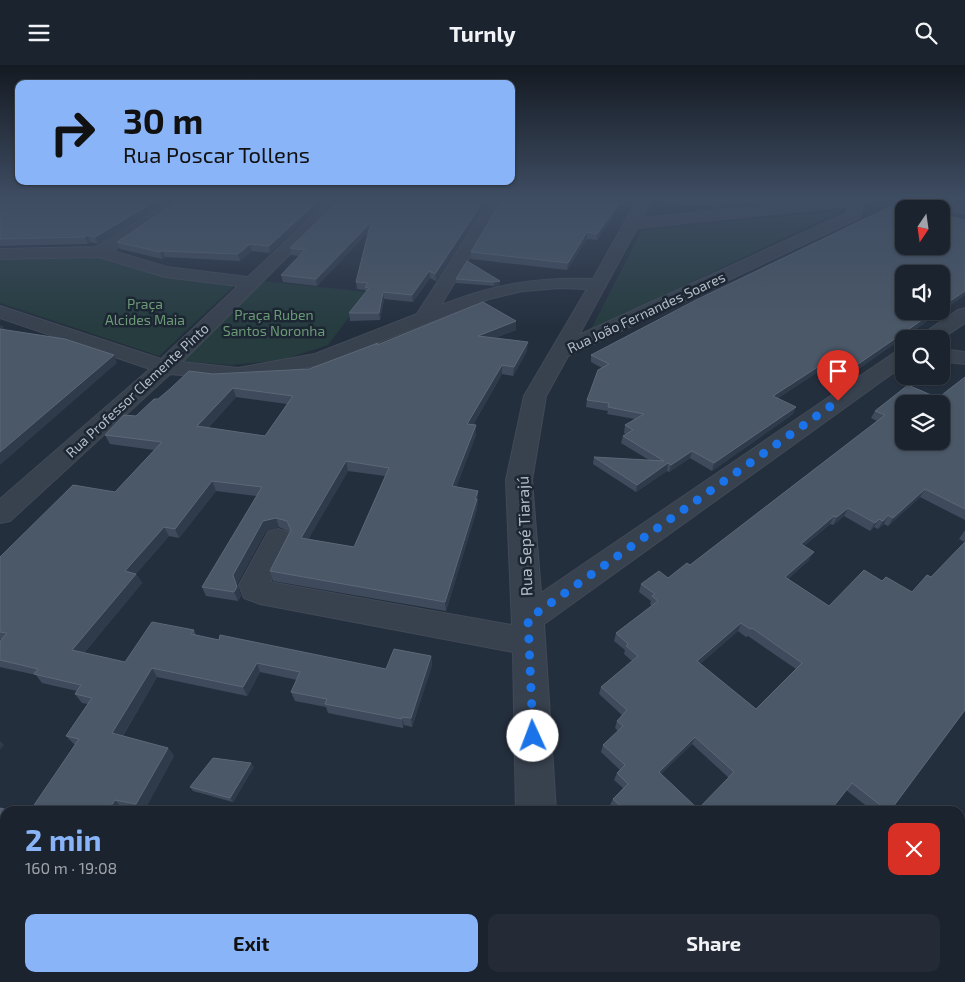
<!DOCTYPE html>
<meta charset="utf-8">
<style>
body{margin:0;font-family:"Exo 2",sans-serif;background:#242b36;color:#f1f3f6;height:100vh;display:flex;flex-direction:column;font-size:19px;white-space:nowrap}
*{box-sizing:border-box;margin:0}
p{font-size:16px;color:#a0a4aa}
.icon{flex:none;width:28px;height:28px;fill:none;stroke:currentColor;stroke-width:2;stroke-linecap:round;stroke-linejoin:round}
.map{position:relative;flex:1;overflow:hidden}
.side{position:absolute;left:0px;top:741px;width:965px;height:176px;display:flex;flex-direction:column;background:#1b232e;border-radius:15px 15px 0 0;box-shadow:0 1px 4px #0004,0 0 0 1px #39404a}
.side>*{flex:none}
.banner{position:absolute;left:15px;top:15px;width:500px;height:105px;border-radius:10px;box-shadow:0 1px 4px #0004,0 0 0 1px #39404a;background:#8ab4f8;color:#111;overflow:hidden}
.needle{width:32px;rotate:193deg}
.tools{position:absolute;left:895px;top:135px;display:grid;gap:10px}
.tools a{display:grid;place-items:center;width:55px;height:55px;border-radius:10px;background:#1b232e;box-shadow:0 1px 4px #0004,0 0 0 1px #39404a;font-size:25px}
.pin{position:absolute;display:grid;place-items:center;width:42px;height:42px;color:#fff;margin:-51px -21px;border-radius:50% 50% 50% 0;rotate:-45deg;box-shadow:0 0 5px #0007}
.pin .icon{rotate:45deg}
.me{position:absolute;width:55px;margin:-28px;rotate:358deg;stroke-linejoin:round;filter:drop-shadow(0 0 4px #0008)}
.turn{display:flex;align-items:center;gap:18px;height:105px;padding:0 25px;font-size:22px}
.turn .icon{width:65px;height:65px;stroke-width:2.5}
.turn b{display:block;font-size:35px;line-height:42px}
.round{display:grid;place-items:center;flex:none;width:52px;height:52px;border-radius:10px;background:#242b36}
.summary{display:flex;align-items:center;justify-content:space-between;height:85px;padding:0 25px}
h1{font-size:30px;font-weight:700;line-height:38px;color:#8ab4f8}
.primary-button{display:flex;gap:10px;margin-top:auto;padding:10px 25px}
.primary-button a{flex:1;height:58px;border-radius:10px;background:#8ab4f8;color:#111;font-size:20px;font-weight:700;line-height:58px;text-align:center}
.primary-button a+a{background:#242b36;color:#f1f3f6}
header{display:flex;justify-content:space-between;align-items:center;height:65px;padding:0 25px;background:#1b232e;font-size:22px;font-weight:700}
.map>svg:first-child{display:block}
.green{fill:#263c3f}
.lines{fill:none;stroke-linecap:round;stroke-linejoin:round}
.minor-casing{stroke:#414a57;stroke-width:2}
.minor{fill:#38414e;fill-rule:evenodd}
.wall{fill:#3f4b5c;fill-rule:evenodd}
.shaded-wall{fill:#2f3b4b}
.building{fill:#4b5868;stroke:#5c6777;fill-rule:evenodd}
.route{stroke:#1a73e8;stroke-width:9;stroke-dasharray:0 16.2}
.labels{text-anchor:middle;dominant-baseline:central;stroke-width:5;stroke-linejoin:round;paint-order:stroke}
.far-park-label{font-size:14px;fill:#6b9a76;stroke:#1d2633}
.far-street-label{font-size:14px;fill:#b4bcc9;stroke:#1d2633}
.street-label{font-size:16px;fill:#b4bcc9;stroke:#1d2633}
</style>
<header><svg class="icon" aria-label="menu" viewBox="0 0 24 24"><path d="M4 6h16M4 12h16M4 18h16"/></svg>Turnly<svg class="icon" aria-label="search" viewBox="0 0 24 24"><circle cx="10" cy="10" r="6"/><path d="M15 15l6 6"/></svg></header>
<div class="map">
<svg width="965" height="917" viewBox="0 0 965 917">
<rect width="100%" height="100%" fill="#242f3e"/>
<g class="green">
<path d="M840,146L590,266L642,165Z"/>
<path d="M95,191L166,212L236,219L159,291L0,238V194Z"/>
<path d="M262,216L368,227L328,280L282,295L230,300L179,296Z"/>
</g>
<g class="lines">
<g class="minor-casing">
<g id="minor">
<path d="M172,135H188L113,186L167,202L248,212L329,135H344L182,297L238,303L315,289L417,249L490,135H504L441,240C495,219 536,212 593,214L637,135H651L642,153L823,135H869L867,138L862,139L861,150L859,153L568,291L546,331L532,415L541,528L897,286L904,284V300L544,559L556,746H516L513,587L260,539L244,533L239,520L268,467L278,464L288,467L292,474L270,517L512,560L506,415L524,331L587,224L560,223L523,226L489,234L320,300L238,315L170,309L10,456L0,458V434L150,304L0,253V241L161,294L238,221L165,212L99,192L0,194V184L96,182ZM847,141V148L579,270L637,163Z"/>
<path d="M892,135H942L965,141V149L938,142L939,144C926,144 901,146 892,135Z"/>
<path d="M965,243V258L941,274H918L921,270L958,245Z"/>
<path d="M941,284L965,287V299L941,296Z"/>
<path d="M965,751V796L960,798V753Z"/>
<rect x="520" y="912" width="46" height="5"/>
<path d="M837,912H884L882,917H835Z"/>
</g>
</g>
<use href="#minor" class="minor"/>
</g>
<g class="wall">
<path d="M0,135H169L98,179L90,177L88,179L0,181Z"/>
<path d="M326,135L270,188L252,186L240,196L165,192L162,194L120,184L117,177Z"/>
<path d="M488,135L436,216L430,213L413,237L384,234L380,255L350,256L349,248L366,227L365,225L357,224L356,217L368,167L317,221L283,217L281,210L299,191L291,190L290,183Z"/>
<path d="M664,135H810L715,144L709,140L684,141L663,139Z"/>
<path d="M618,144L597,175L587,174L567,205L471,194V187Z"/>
<path d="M965,155V230L848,311L827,301L778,333L793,349L712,406L690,393L669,407L667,406L636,427L593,399L594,392L649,395L621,378L623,371L626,369L624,368L625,360L635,354L607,349L608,346L586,342L587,335L602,303L591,297V290Z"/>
<path d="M467,196L500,220L494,221L456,218V214Z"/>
<path d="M516,256V265L495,273L527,286L513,311L502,309L473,360L476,370L456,422L478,426L477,444L446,546L273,516L270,506L290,467L279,462L266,466L237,519L241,531L238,536L206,531L202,522L257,431L216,426L179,473L169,471L136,509L142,518L84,588L125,597L194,565L196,570L219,575L386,604L431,591L432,600L412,662L404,660L403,663L328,648L326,642L295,636L291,627L297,615L260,607L247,631L157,612L123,671L168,683L174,691L144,746H139L122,743L120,746L75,680L66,671L88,639L82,638L75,629L77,626L42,618L36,610L0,602V576L1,574H0V492L115,427L154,385L110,379L105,370L136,351L158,334L213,309L309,304L378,279ZM236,332L287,339L265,371L208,363ZM348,406L385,411L354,482L308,474Z"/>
<path d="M965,312V455L920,432L888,461L884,459L878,464L874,462L870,466L844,451L833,460L830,459L804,481L809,495L788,514L829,541L882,516L912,527L931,512L965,477L959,474L965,465V645L890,746H873L846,725L830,746H617L610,740L613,734L623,723L614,715L617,708L620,705L601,687L603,680L618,666L615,663L617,656L622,650L599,629L601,622L632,596L624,589L625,585L614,576L616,568L652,541L650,539L651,536L639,527L641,519L668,513L690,500L877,356L871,353L875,346L938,333ZM738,566L746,572L748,571L796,604L756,644L700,599ZM692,679L729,713L698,744L661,709Z"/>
<path d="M254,702L233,737L193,726L190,722Z"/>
<path d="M0,743L5,746V877L0,876Z"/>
<path d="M965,895V917H957L956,912H960V904Z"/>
<path d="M657,912H769L766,917H661Z"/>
</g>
<g class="shaded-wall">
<path d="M157,135H169L98,179L95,172Z"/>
<path d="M319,135H326L270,188L269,181Z"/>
<path d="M484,135H488L436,216L435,209Z"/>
<path d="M763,135H810L715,144L716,139Z"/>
<path d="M619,138L618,144L597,175V169Z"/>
<path d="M371,157L372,163L317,221L316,214Z"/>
<path d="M587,167V174L567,205L568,198Z"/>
<path d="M87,170L90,177L88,179L85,172Z"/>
<path d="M250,179L252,186L240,196L238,189Z"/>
<path d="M163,186L165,192L162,194L160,187Z"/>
<path d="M429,206L430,213L413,237L412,230Z"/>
<path d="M500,216V220L494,221V217Z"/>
<path d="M965,226V230L848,311L851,304L935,246H941V242Z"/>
<path d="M383,227L384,234L380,255L379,248Z"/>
<path d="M516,256V265L478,280V271Z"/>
<path d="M2,260L6,268L0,270V261Z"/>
<path d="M528,277L527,286L513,311L514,302Z"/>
<path d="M114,290L117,298L0,400V387Z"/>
<path d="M830,294L827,301L770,338L773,331Z"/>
<path d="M502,300V309L468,369L467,359Z"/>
<path d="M233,323L236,332L200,371L197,361Z"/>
<path d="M796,342L793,349L712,406L714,398Z"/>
<path d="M476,360V370L453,431L452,421Z"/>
<path d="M692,386L690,393L669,407L671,400Z"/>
<path d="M346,396L348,406L304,482L301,473Z"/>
<path d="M668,398L667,406L636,427L637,420Z"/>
<path d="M212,416L216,426L179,473L175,464Z"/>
<path d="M925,424L920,432L888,461L893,453Z"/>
<path d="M478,426L477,444L446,546L445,537Z"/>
<path d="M848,443L844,451L833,460L837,452Z"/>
<path d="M888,450L884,459L878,464L883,456Z"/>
<path d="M834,451L830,459L797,487L801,479Z"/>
<path d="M276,453L279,462L266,466L237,519L241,531L238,536L234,527L233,510L263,456Z"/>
<path d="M879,454L874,462L870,466L875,458Z"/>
<path d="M164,462L169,471L136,509L142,518L79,594L72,585L125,506Z"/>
<path d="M814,487L809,495L781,520L785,512Z"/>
<path d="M741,558L738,566L694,604L697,596Z"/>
<path d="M431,591L432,600L412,662L411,653Z"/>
<path d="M257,598L260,607L247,631L243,622Z"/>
<path d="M152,603L157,612L119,677L112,668Z"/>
<path d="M402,652L404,660L403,663L402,654Z"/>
<path d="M695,672L692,679L656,714L659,707Z"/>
<path d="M0,676L4,680L0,685Z"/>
<path d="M168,683L174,691L144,746H143L136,739Z"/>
<path d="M251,698L254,702L233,737L230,733Z"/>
<path d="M115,735L122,743L120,746H108Z"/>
<path d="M296,912H303L301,917H294Z"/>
</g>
<g class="building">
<path d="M0,135H157L95,172L87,170L85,172L0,174Z"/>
<path d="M180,135H319L269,181L250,179L238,189L163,186L160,187L117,177Z"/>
<path d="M340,135H484L435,209L429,206L412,230L383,227L379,248H349L369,223L365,222L368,218L356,217L371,157L316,214L281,210L305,185L290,183Z"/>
<path d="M502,135H595L619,138L597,169L587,167L568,198L471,187Z"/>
<path d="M670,135H763L716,139L710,135L685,137Z"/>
<path d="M900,137L924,144H904V181H941V149L965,155V226L941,242V209H904V246H935L851,304L830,294L773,331L796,342L714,398L692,386L671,400L668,398L637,420L594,392L664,396L623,371L633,365L625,360L644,349L608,342L609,338L587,335L598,305L609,299L591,290L696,235Z"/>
<path d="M467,196L500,216L494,217L456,214Z"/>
<path d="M483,237L516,256L478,271L528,277L514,302L502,300L467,359L476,360L452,421L478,426L475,434H477L445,537L270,506L291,465L287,456L276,453L263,456L233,510L237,522L234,527L202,522L262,422L212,416L175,464L164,462L125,506L136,509L72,585L125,597L152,557L194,565L191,569L219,575L220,570L386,604L394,584L431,591L411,653L402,652V654L325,639L327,634L291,627L300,607L257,598L243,622L152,603L112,668L168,683L136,739L115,735L108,746H30L79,674L66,671L92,633L75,629L81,620L34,609L38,604L0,595V576L7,568L0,567V492L73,420L115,427L162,377L105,370L124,350L136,351L154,334H158L171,323L189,306L213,309L309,304L378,278L377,280ZM233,323L293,331L265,371L197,361ZM346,396L389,403L354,482L301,473Z"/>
<path d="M0,264L65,274L114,290L0,387Z"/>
<path d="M965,312V444L925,424L893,453L888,450L883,456L879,454L875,458L848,443L837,452L834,451L801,479L814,487L785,512L829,541L864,505L882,516L886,512L912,527L927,510L931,512L965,477V645L890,746H888L852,718L830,746H626L613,734L628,719L617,708L625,700L603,680L623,661L617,656L627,645L601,622L638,591L626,581L628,579L616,568L658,536L652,531L655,529L641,519L659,506L668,513L687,498L690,500L885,350L875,346L908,320L938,333ZM904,339H941V376H904ZM741,558L750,564L752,563L802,598L756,644L697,596ZM695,672L734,707L698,744L659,707Z"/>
<path d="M213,693L251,698L230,733L190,722Z"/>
<path d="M0,743L12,746H5V874L0,873Z"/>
<path d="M55,912H296L294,917H53Z"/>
<path d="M665,912H769L766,917H669Z"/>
</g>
<linearGradient id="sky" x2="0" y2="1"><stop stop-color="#141a22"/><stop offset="0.51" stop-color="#3f4d63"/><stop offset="1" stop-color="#3f4d63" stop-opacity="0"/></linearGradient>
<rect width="965" height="263" fill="url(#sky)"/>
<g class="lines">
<path class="route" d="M533,671L528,554L838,336"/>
</g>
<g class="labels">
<g class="far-park-label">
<text x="145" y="238">Praça<tspan x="145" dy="16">Alcides Maia</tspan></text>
<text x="274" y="249">Praça Ruben<tspan x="274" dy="16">Santos Noronha</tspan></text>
</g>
<g class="far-street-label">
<text transform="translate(646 247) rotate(-25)">Rua João Fernandes Soares</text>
<text transform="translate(137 325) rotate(-43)">Rua Professor Clemente Pinto</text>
</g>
<g class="street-label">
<text transform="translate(524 471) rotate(-92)">Rua Sepé Tiarajú</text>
</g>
</g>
</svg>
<div class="tools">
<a><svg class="needle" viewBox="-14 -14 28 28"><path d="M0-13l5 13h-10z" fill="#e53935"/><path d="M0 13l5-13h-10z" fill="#a0a4aa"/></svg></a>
<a><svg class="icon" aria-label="sound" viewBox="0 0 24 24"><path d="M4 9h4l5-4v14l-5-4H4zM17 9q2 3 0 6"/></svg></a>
<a><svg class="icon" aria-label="search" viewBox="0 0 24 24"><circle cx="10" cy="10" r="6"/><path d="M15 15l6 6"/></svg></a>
<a><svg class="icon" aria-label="layers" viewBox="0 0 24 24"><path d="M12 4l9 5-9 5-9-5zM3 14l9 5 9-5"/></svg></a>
</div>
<div class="pin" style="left:838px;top:336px;background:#d93025"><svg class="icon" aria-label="arrive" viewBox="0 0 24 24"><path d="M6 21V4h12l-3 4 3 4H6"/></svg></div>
<svg class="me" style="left:533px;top:671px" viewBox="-20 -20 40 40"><circle r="19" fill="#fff"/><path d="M0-13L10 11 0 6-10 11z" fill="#1a73e8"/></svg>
<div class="banner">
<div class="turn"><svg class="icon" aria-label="right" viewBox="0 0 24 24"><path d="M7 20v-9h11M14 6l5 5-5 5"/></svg><div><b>30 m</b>Rua Poscar Tollens</div></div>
</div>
<section class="side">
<div class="summary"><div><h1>2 min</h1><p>160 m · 19:08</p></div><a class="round" style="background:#d93025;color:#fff"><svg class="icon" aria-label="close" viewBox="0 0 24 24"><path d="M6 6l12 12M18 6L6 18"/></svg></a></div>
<div class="primary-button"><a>Exit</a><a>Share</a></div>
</section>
</div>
